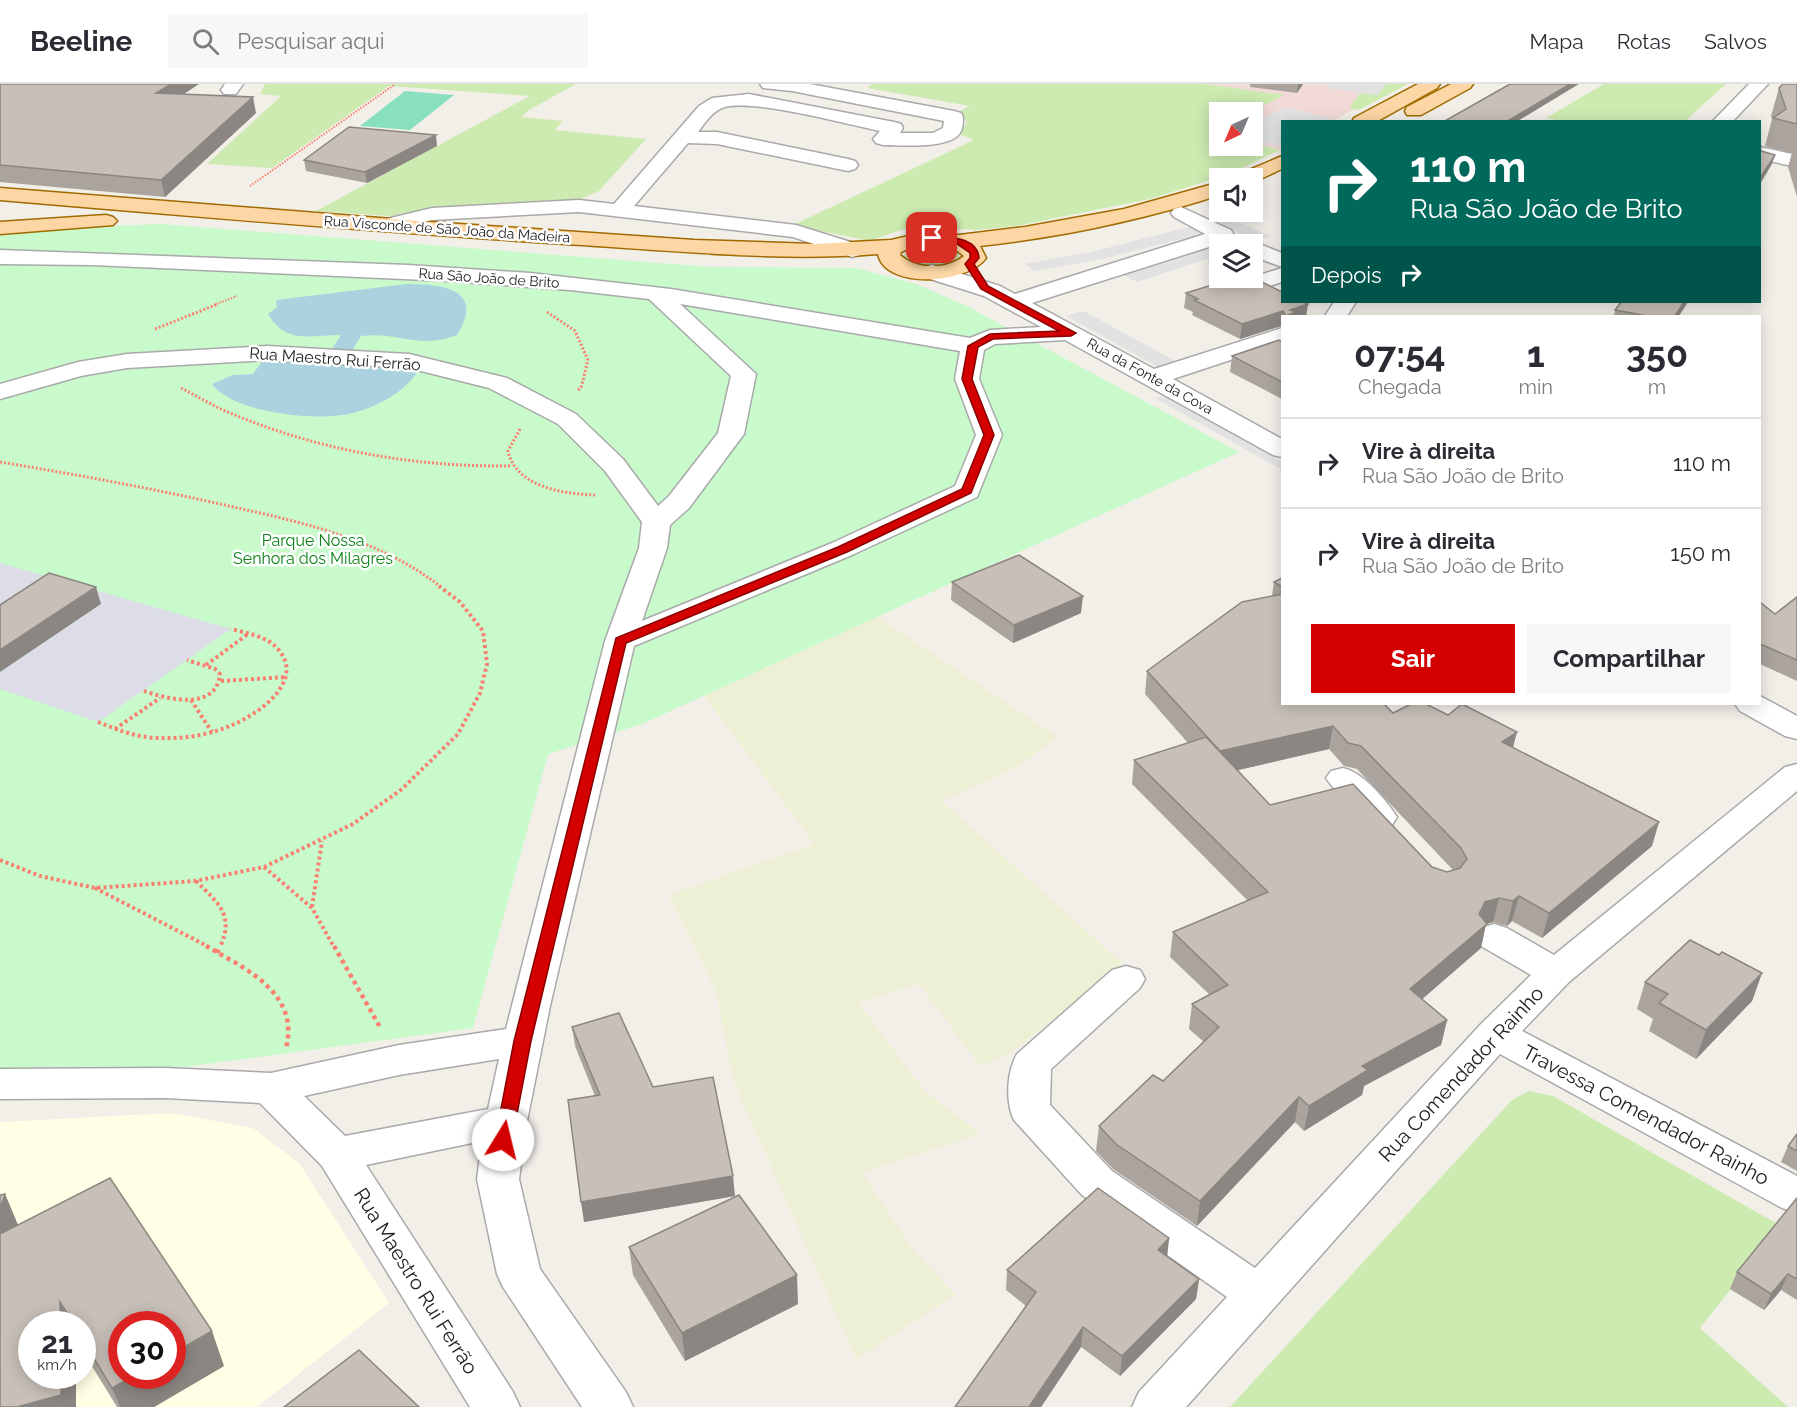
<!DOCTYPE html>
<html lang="pt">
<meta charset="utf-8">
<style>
body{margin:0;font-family:Raleway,sans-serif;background:#f7f7f7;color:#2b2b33;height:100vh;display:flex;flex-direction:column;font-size:22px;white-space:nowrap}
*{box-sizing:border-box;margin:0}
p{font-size:20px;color:#7c7c81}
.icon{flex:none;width:33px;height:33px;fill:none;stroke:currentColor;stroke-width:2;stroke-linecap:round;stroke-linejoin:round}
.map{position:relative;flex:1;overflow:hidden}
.panel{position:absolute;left:1281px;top:231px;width:480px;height:390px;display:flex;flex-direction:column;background:#fff;border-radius:0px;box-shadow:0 3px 15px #0003}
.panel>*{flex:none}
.guide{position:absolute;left:1281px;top:36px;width:480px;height:183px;border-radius:0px;box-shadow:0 3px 15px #0003;background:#00695c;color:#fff;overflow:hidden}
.needle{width:39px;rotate:224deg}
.buttons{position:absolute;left:1209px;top:18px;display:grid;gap:12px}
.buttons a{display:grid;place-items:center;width:54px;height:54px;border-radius:0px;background:#fff;box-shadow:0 3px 15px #0003;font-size:30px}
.speed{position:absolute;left:18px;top:1227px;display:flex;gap:12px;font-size:30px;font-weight:700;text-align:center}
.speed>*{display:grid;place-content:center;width:78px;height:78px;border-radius:50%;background:#fff;box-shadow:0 3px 15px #0003;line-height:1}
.speed small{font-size:15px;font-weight:400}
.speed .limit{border:9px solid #d22;background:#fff;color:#111}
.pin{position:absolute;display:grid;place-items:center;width:51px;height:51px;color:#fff;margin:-26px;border-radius:12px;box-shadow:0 3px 9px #0006}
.me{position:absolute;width:66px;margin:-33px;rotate:9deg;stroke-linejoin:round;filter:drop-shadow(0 0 4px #0008)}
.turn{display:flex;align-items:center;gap:21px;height:126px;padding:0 30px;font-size:27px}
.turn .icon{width:78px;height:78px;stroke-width:2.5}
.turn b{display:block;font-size:42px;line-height:51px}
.then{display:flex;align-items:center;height:57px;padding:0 30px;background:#0003;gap:12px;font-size:22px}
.eta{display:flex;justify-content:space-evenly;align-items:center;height:102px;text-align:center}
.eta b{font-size:36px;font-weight:700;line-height:42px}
.cta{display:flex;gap:12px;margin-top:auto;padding:12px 30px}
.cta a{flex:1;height:69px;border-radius:0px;background:#d40000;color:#fff;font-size:24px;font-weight:700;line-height:69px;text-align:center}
.cta a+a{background:#f7f7f7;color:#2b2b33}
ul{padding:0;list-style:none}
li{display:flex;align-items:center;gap:18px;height:90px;padding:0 30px;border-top:2px solid #e1e1e2}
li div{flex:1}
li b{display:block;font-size:22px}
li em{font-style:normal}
header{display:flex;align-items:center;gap:36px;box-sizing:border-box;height:84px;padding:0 30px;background:#fff;border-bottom:2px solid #e1e1e2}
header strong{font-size:28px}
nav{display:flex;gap:33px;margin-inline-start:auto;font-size:21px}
.search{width:420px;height:54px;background:#f7f7f7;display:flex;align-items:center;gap:15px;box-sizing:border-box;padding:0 21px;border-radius:0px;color:#7c7c81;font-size:22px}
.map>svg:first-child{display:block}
.commercial{fill:#f2dad9}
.education{fill:#ffffe5;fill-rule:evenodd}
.farmland{fill:#eef0d5}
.grass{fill:#cdebb0}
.park{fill:#c8facc}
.pitch{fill:#88e0be}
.parking{fill:#e2e2e2}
.plaza{fill:#dddde8}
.water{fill:#aad3df}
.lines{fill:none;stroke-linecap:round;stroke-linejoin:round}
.minor-casing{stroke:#a9a9a9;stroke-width:3}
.major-casing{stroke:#a06b00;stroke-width:3}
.path-far3{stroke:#fa8072;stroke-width:2;stroke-dasharray:1.5 1.5;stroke-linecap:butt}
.path-far2{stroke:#fa8072;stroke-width:3;stroke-dasharray:2 2;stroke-linecap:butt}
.path-far1{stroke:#fa8072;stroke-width:4;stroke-dasharray:3 3;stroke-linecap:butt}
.path{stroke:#fa8072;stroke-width:4.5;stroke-dasharray:4 4;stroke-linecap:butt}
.minor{fill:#fff;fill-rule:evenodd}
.major{fill:#fcd6a4;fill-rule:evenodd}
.wall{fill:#aba49e;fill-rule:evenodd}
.shaded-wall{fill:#8b8681}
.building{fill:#c7bfb8;stroke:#8b8681;stroke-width:1.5}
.route{fill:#d40000;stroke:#8a0000;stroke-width:1.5}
.labels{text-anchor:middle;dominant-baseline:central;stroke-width:5;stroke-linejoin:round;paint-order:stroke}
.far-street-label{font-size:14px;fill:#222;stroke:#fff}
.street-label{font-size:16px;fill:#222;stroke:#fff}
.park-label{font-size:16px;fill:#0c8416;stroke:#fff}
.near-street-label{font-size:20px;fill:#222;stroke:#fff}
</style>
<header>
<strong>Beeline</strong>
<div class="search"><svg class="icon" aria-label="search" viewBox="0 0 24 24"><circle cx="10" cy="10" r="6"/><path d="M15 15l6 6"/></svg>Pesquisar aqui</div>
<nav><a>Mapa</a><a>Rotas</a><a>Salvos</a></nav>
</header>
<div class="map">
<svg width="1797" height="1323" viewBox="0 0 1797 1323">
<rect width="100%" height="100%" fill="#f2efe9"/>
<path class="commercial" d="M1205,0H1401L1333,37L1282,38V65L1280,66L1253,59L1252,28H1251L1283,11Z"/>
<path class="education" d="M172,1029L253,1044L299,1079L389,1219L257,1323H0V1038ZM32,1240H82V1292H32ZM122,1240H172V1292H122Z"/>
<path class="farmland" d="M877,533L1058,653L1018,683L942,717L1123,880L1009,970L980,982L919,900L859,919L925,1007L981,1050L863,1089L914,1167L956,1211L856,1275L734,999L716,908L668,811L814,760L704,612Z"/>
<g class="grass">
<path d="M265,0H576L529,26L521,33L563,37L555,46L646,55L599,107L580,115L435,123L391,132L316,127L530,12L389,2L272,84L207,80L281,12L260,10Z"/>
<path d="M872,0H1205L1284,11L1251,28H1220L1219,44L1213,48L1219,50L1220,62H1252L1253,59L1280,66L1229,90L1150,115L1016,142L976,146L937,144L904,145L869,157L793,141L974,56L959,50L967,38L958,28L970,22L867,4Z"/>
<path d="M1386,0H1408L1359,26L1349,24L1360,9L1378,11Z"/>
<path d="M1604,0H1726L1685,37L1564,38L1546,34Z"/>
<path d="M933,160L950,163L959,169V173C946,185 916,186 904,172L909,164Z"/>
<path d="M1529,1007L1553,1012L1781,1142L1700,1244L1788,1323H1230L1512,1016Z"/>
</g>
<path class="park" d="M160,140L711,183L856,184L916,200L967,222L1239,368L642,640L548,670L473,944L170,985H0V150L46,145Z"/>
<path class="pitch" d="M405,7L454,11L410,46L360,42Z"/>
<g class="parking">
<path d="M1330,0H1386L1378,11L1327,4Z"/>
<path d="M1286,23L1333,35L1328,37L1282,38V61H1275L1253,55V39Z"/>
<path d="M1215,135L1232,136L1271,152L1257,157L1210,137Z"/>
<path d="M1193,142L1206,149L1102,175L1035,187L1025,180L1091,168Z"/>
<path d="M1220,161L1219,171L1137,198L1123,191Z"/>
<path d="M1084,227L1179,279L1162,285L1066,232Z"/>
<path d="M1163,312L1282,378V386L1155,314Z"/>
</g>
<path class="plaza" d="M0,479L231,545L98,638L0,605V588L100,521L0,542Z"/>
<path class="water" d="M407,200C442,200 486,205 457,251C419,266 399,247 361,252L344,280L405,283L418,287C405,308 377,323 353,329C320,338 234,330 212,300L233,291L253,290L263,276L323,279L341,251C311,251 286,261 268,230L277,223L276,216Z"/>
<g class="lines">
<g class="minor-casing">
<g id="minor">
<path d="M225,0H243L236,10H224L221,6Z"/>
<path d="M760,0H810L954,27L961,29L963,33C963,37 963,43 961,47C953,66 900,61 883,61L876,59L873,55L880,47C846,40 754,15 725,23C713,26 705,39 698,48H717L848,75L855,77L858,81L855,85L848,87L717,60L688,59L634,122L796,141L860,161L863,166L860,171L852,173L793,153L579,128L432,136L385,147L378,145L374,141L378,137L432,124L579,116L614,120L699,22L712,14L749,10L894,38L901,40L903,44L900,49H933L943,44L944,37L792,7L763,4Z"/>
<path d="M1749,0H1768L1732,38H1712Z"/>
<path d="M1760,63L1797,71V83L1760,75Z"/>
<path d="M1181,123L1231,146L1234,151L1231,156L1032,219L1154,285L1282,244V259L1173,295L1282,355V373L1273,371L1065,256L995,260L984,266L979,295L1002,351L977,413L852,471L634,562L550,922L527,1037L519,1095L540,1185L626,1308L633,1323H582L503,1203L497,1190L477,1095L482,1057L366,1081L513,1308L520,1323H470L322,1082L260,1019L165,1014L0,1015V985L165,984L271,989L399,961L506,945L605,557L639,464L642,438L605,387L558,340L489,304L409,284L267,276L127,284L81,292L0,315V300L78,278L127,270L267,262L409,270L507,294L576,330L623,375L658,422L669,412L718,349L731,292L649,215L570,206L448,197L92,181L0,180V166L408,181L530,189L671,205L970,254L990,246L1041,243L984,212L924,193L921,188L924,183L932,181L940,183L1000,202L1015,210L1205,150L1174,133L1171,129L1174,125ZM680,220L960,267L955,295L976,351L955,402L832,459L642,537L667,464L670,441L689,424L744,350L756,290ZM499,975L488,1025L345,1052L304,1012L399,991Z"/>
<path d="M1252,157L1282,169V183L1252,172V160H1244Z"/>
<path d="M1282,184V198L1251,208L1243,206L1240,201L1243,196Z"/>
<path d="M1334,218H1356L1347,232H1325Z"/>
<path d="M1760,612L1797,632V655L1785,652L1740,627L1735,620H1760Z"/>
<path d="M1797,680V707L1569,898L1522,947L1797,1092V1129L1782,1124L1500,970L1186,1323H1132L1139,1308L1227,1213L1082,1111L1014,1036C1005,1018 1007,987 1017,970L1112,886L1126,882L1140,886L1145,895L1140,904L1051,985L1050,1021L1112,1087L1255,1184L1481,940L1531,891L1481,862L1475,853L1481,844L1494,840L1507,844L1554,871L1785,683Z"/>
<path d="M1343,684C1364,689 1385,715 1397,733L1392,741L1380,744L1368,741L1331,701L1326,694L1331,687Z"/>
</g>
</g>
<g class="major-casing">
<g id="major">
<path d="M1418,0H1440L1437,4L1376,38H1352L1354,34Z"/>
<path d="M1451,0H1473L1470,4L1421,31H1407L1405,27L1407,23Z"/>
<path d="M1282,72V85L1252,99V94H1237L1240,90Z"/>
<path d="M1220,98V111C1142,136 1062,153 980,162L986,174C968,200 885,206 878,170C774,178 670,166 565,160C377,148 188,132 0,116V104L430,138L694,156L814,160L891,156L926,148L959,151L1025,143L1124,125ZM938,161L952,163L964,172C946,186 917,186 900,171L901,168L915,162Z"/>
<path d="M106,131L113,133L117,137L113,141L0,150V138Z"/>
</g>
</g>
<g class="path-far3">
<path d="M250,102L394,1"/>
<path d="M214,221L237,212"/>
</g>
<g class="path-far2">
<path d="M547,228L575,247L588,276L581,304L578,306"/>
<path d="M155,245L218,220"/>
<path d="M181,304C197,312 213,322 230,329C321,367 414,383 512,382"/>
<path d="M520,345L508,367C516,403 563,410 595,411"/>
<path d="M0,378C73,390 144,403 216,419C294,437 376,452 441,503"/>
</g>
<g class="path-far1">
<path d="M206,581L248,550"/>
<path d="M221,597L287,593"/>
<path d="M144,607C167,615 216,628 220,590L215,585L187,576"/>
<path d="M191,616L212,648"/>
<path d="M98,638C118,646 138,654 160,654C184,655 210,651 232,641C259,630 307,596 277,564C266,552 246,549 231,545"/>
<path d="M115,645L160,614"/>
<path d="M0,776L40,792L95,804L195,797L264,783L353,740L402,705L458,650L480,609L487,580L483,547L460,518L439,502"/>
<path d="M264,783L312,824L334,863"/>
<path d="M196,797C218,819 235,831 220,863"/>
<path d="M95,804L209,863"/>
<path d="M312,823L322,757"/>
</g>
<g class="path">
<path d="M206,862C246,885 300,909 286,964"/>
<path d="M334,862L380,943"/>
<path d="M217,869L220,862"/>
</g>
<use href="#minor" class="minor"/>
<use href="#major" class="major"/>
</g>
<g class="wall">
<path d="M0,0L183,10L256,29L165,113L0,98Z"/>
<path d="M1250,0H1303L1297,9L1250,3Z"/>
<path d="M1797,0V113L1788,83L1792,69L1765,62L1772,35L1771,32L1779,4Z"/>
<path d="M437,62L367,99L306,87L304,76Z"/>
<path d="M1186,209L1308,220L1306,232H1282V244L1281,242L1240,255L1192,231L1193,228L1184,224Z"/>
<path d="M1615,226L1679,232H1614Z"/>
<path d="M1282,258V315L1230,288L1232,272Z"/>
<path d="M1282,494V620L1393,629L1513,664L1652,762L1542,854L1512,837L1507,842L1493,838L1486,840L1481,864L1422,915L1447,936L1441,961L1364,1002L1362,1011L1304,1047L1295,1038L1197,1142L1113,1085L1096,1067L1099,1042L1163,997L1204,958L1189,945L1192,920L1210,911L1170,873L1173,848L1248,817L1132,700L1134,676L1188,659L1145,610L1147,587L1272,512L1274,498ZM1329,665L1344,682L1357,685L1453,786L1447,788L1432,783L1270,721L1238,686Z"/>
<path d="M952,498L1081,529L1013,559L951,516Z"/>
<path d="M1797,513V597L1760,580V520L1775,530Z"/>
<path d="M1719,871L1762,889L1752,917L1696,975L1649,947L1653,935L1637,925L1645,898Z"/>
<path d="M572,943L653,1003L735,1112L584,1138L595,1012L575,962Z"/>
<path d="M1797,1050V1087L1781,1078L1788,1062Z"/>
<path d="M5,1110L18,1141L224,1282L154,1323H117L82,1266V1240H32V1292H76V1323H0Z"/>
<path d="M1797,1114V1216L1781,1206L1764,1226L1730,1205L1737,1188Z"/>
<path d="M1169,1154L1167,1173L1199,1195L1196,1215L1120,1292L1081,1263L1041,1323H955L1026,1222L1006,1206L1007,1186Z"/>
<path d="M629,1163L798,1220L685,1277L633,1191Z"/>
</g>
<g class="shaded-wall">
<path d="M171,0H199L160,26L156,9Z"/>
<path d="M1298,0H1303L1297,9Z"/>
<path d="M1570,0H1579L1516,38H1506Z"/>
<path d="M253,13L256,29L165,113L161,96Z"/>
<path d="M436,51L437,62L367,99L365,88Z"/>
<path d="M1775,71L1772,80L1760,100V94Z"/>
<path d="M1684,218H1688L1679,232H1675Z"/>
<path d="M1308,220L1306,232H1286L1290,226Z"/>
<path d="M1283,227L1281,242L1240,255L1242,240Z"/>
<path d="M96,503L101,520L0,588V566Z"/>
<path d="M1083,512L1081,529L1013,559L1014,541Z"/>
<path d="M1333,642L1329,665L1217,691L1220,667Z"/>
<path d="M1517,648L1511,671L1502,658Z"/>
<path d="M1659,738L1652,762L1542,854L1549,829Z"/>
<path d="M1519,812L1512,837L1507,842L1513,817Z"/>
<path d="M1499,814L1493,838L1486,840L1481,864L1405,930L1410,905L1485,818Z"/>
<path d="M1762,889L1752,917L1696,975L1706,946Z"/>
<path d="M1447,936L1441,961L1364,1002L1362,1011L1304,1047L1309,1022L1362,982Z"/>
<path d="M1299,1013L1295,1038L1197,1142L1200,1117Z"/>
<path d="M733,1092L735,1112L584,1138L581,1118Z"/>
<path d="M5,1110L20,1146L0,1181V1125Z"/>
<path d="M1169,1154L1167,1173L1158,1166Z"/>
<path d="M1788,1190L1781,1206L1764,1226L1771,1210Z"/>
<path d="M797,1191L798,1220L685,1277L682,1249Z"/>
<path d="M1199,1195L1196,1215L1120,1292L1122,1272Z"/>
<path d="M60,1218L70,1240H61Z"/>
<path d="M1083,1243L1081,1263L1041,1323H1029Z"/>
<path d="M212,1247L224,1282L154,1323H120L112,1304L134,1292H172V1270Z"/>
<path d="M61,1292H76V1323H17Z"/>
</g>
<g class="building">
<path d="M0,0H171L156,9L253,13L161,96L0,81Z"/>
<path d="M1510,0H1570L1506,38H1443Z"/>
<path d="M1783,0H1797V40L1773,34L1786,25L1779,4Z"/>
<path d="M349,43L436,51L365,88L304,76Z"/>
<path d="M1760,57L1761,67L1775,71L1760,94Z"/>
<path d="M1235,194L1256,195L1282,208V218H1303L1308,220L1290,226L1296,228L1286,232L1283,227L1242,240L1194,216L1198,215L1186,209Z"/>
<path d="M1621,218H1684L1675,232H1647L1615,226Z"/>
<path d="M1279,256L1282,258V298L1232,272Z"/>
<path d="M1019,471L1083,512L1014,541L952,498Z"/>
<path d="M49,489L96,503L0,566V521Z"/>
<path d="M1282,494V503L1274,498Z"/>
<path d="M1282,510V620H1384L1393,629L1411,620H1426L1448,631L1462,620L1517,648L1502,658L1659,738L1549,829L1519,812L1513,817L1499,814L1485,818L1479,830L1487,840L1410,905L1447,936L1362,982L1368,986L1309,1022L1299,1013L1200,1117L1116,1060L1099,1042L1153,991L1163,997L1219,943L1192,920L1228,901L1173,848L1268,808L1134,676L1206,653L1270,721L1353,700L1432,783L1447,788L1460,784L1467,775L1461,764L1361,662L1348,659L1333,642L1220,667L1147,587L1242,518Z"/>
<path d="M1797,513V576L1760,560V520L1761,519L1775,530Z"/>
<path d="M1690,856L1719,871L1722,868L1762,889L1706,946L1659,919L1668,910L1645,898Z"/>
<path d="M619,929L653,1003L713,993L733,1092L581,1118L568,1016L600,1011L572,943Z"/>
<path d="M1797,1050V1067L1788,1062Z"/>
<path d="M110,1094L212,1247L172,1270V1240H122V1292H134L112,1304L82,1255V1240H74L60,1218L61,1240H32V1292H61V1311L17,1323H0V1150Z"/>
<path d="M1098,1104L1169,1154L1158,1166L1199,1195L1122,1272L1083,1243L1029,1323H955L1036,1208L1007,1186Z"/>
<path d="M5,1110L0,1125V1111Z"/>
<path d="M739,1111L797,1191L682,1249L629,1163Z"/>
<path d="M1797,1114V1195L1788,1190L1771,1210L1737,1188Z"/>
<path d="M359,1266L419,1323H284Z"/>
</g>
<path class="route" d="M932,151C948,153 978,153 979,174L974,180L988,202L1076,249L1071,252L993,255L978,263L972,295L994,351L971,409L847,468L626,559L531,957L512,1056L509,1061L503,1063L497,1061L495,1056L514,957L616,554L838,463L962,405L984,351L962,295L968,262L990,250L1059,247L981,205L965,180L970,174V169L957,160L929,156L928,154Z"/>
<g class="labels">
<g class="far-street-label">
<text transform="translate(447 145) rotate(4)">Rua Visconde de São João da Madeira</text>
<text transform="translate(489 194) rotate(4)">Rua São João de Brito</text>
<text transform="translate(1150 292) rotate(29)">Rua da Fonte da Cova</text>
</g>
<g class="street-label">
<text transform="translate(335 275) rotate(4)">Rua Maestro Rui Ferrão</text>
</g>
<g class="park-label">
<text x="313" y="456">Parque Nossa<tspan x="313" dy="18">Senhora dos Milagres</tspan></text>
</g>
<g class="near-street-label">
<text transform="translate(1461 990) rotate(-47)">Rua Comendador Rainho</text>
<text transform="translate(1646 1031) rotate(28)">Travessa Comendador Rainho</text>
<text transform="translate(416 1197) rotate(58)">Rua Maestro Rui Ferrão</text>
</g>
</g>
</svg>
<div class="buttons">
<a><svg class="needle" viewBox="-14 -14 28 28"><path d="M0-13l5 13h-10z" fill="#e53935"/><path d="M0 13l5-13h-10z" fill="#7c7c81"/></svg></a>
<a><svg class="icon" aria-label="sound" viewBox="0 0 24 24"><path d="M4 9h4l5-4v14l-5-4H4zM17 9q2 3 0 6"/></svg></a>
<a><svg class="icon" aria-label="layers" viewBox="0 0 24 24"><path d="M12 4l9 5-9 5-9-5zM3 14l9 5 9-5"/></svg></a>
</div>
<div class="speed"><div>21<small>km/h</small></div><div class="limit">30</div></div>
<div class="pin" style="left:932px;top:154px;background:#d93025"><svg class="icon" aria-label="arrive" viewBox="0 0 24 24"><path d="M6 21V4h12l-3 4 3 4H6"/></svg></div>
<svg class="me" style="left:503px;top:1056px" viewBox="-20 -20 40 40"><circle r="19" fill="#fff"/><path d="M0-13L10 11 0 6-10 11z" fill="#d40000"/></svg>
<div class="guide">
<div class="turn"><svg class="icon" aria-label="right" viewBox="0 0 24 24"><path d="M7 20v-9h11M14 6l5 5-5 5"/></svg><div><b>110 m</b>Rua São João de Brito</div></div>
<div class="then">Depois<svg class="icon" aria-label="right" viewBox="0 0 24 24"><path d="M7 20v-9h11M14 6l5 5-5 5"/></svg></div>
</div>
<section class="panel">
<div class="eta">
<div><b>07:54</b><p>Chegada</p></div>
<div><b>1</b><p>min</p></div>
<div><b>350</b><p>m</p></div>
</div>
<ul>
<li><svg class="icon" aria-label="right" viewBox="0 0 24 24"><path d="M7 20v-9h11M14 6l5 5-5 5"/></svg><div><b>Vire à direita</b><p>Rua São João de Brito</p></div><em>110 m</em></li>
<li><svg class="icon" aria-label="right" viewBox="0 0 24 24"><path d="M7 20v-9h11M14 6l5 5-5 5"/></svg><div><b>Vire à direita</b><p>Rua São João de Brito</p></div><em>150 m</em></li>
</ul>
<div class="cta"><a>Sair</a><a>Compartilhar</a></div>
</section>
</div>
